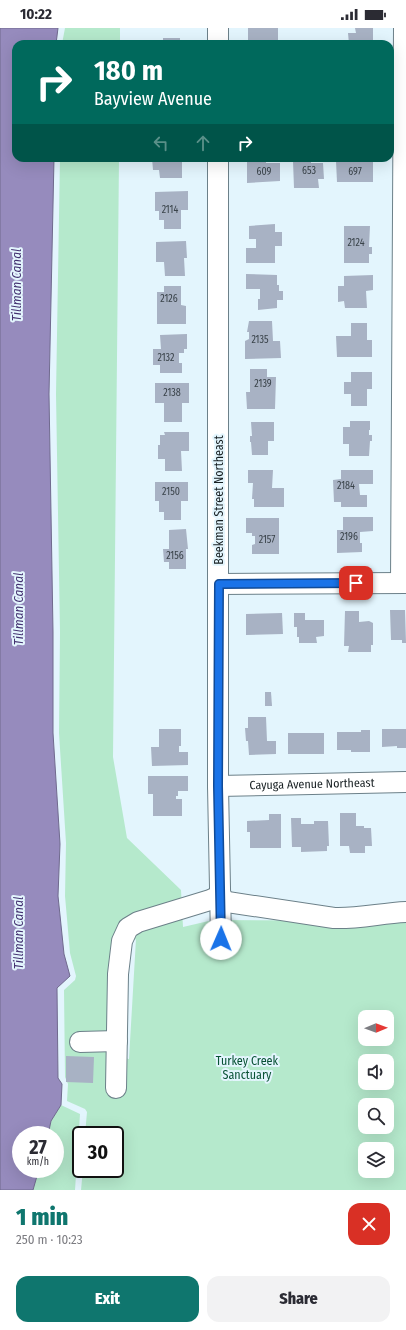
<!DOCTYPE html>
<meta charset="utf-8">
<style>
body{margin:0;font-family:"Fira Sans Condensed",sans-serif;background:#f2f2f3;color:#2b2b33;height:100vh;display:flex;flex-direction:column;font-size:15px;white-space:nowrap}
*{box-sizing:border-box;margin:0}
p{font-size:13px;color:#7c7c81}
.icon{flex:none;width:22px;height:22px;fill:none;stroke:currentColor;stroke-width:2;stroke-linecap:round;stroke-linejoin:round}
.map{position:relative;height:1162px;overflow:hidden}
.side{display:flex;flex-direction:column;background:#fff;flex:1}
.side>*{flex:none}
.hud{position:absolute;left:12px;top:12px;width:382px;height:122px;border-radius:12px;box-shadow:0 4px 16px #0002;background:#00695c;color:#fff;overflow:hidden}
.needle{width:26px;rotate:89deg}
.buttons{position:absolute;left:358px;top:982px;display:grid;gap:8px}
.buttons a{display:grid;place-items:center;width:36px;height:36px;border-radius:8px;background:#fff;box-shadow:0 4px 16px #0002;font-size:20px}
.speed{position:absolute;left:12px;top:1098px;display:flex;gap:8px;font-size:20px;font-weight:700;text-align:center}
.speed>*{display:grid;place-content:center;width:52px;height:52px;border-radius:50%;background:#fff;box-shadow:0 4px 16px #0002;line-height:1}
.speed small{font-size:10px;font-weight:400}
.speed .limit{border:2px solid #111;border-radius:6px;background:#fff;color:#111}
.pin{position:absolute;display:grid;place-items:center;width:34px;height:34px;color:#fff;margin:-17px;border-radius:8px;box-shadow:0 2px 6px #0006}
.me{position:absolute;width:44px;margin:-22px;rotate:1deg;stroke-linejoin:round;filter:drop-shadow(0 0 3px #0008)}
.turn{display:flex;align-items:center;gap:14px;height:84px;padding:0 16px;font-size:18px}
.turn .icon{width:52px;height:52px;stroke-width:2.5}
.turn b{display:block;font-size:28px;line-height:34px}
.lanes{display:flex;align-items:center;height:38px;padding:0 16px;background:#0003;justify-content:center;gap:20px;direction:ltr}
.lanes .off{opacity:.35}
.round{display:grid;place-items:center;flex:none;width:42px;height:42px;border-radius:12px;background:#f2f2f3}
.overview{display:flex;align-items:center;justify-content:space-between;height:68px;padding:0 16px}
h1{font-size:24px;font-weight:800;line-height:30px;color:#0f766e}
.button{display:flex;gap:8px;margin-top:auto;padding:8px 16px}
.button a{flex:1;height:46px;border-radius:12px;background:#0f766e;color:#fff;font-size:16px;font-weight:800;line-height:46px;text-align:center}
.button a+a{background:#f2f2f3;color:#2b2b33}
.status{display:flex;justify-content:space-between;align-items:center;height:28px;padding:0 20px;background:#fff;direction:ltr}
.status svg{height:11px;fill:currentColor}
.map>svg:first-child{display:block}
.green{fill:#b5e9cc;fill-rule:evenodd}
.water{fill:#968bbd;stroke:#706a8e}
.building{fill:#a8b2c4}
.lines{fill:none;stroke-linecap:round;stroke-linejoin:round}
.minor-casing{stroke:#6c8089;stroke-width:22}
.minor{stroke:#fff;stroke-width:20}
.route-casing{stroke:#114b97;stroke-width:10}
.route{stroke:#1a73e8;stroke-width:7}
.labels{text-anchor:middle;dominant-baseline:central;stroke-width:4;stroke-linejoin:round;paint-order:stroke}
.number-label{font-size:10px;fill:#3a434a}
.street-label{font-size:12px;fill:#161e21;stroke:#e3f5fd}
.park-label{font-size:12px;fill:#095235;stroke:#e3f5fd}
.water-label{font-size:13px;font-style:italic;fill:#433170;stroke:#e3f5fd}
</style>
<div class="status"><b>10:22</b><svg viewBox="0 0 49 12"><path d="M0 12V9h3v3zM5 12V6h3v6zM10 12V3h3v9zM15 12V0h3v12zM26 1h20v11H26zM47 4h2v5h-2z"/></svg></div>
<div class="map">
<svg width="406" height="1162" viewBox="0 0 406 1162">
<rect width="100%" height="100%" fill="#e3f5fd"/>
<g class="green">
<path d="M65,0H120V16H62Z"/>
<path d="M60,130H119L113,729L127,810L181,862L183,899L213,892L406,893V1162H81L83,1141H115V1107H85L87,1084L85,1081L67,1073L68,1056L65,1049L64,962L75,952L76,948L70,925L65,868L66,815L59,705L60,604L56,366ZM136,911L129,1031H128L123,1026L130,918L132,914ZM365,989H387V1011H365ZM365,1033H387V1055H365ZM365,1077H387V1099H365ZM365,1121H387V1143H365Z"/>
<path d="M61,1077L80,1086L75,1162H33L39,1141H55V1107H48L51,1093Z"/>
</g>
<path class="water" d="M0,0H58L56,16H16V130H54L49,366L53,604V705L60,816L58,868L64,926L70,948L57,960L58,1050L62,1056L61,1077L51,1093L48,1107H21V1141H39L33,1162H0Z"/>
<g class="building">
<rect x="248" y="0" width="30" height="16"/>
<path d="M355,0H373V16H349L348,5H356Z"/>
<rect x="163" y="10" width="17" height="6"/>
<path d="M152,130H182V150H160L159,142H153Z"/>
<path d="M247,133H266V135H280V153L247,155Z"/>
<path d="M293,133H311V135H323L324,151H318L319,160H294Z"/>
<path d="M336,133H373V154H337Z"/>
<path d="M188,163V182H181V201H164V192H159V183H155V164Z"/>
<path d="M275,196V204H282V218H275V235H246V220H256V211H249V198Z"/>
<path d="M344,198H370L369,219H372V226H369V235H344Z"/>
<path d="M186,213L187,230H184L185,248H165L164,234H156V214Z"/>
<path d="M246,246L277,247V257H279V263H283V272H277V280L258,282V271H260V261H246Z"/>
<path d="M373,247V262L366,263L367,280H345L344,273L338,274V258H344V248Z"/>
<path d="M164,258H181V277L186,278V296H157V264H164Z"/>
<path d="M249,293H272L273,313H280L281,330L245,331V313L249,311V304H247Z"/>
<path d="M351,295H367V312H372V329H337L336,308H351Z"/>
<path d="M187,306V321H184V325H179V335H182V345H160V337H153V321H161L160,307Z"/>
<path d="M250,341H267V349H276L275,381H247L246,364H250Z"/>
<path d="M351,344H372V361H367V378H351V366H344V354H351Z"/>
<path d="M155,355H189V375H182V394H164V375H155Z"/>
<path d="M350,393H370V402H369V407H372V413H370L369,428H349V416H343V399H350Z"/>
<path d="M251,394H274V413H268V427H252L251,414H250V408H252Z"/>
<path d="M164,404H189V423H181L182,443H165V431H158V417H160V407H165Z"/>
<path d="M248,442H273L272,460H284V479H254V471H252L253,455H248Z"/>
<path d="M341,442H373V456H359L360,467H367V479H341V474H334L333,452L341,451Z"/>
<path d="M155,454H188V473H181V492H164V484H159V473H155Z"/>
<path d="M343,489H373V503L360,504V515H362V524L337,525V502H343Z"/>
<path d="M246,490H279V526H252V517L255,516V508H252V505H246Z"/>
<path d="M186,501L188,521H186V541H169V534H164L163,521H169V502Z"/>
<path d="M390,582H405L406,615H402V612H391Z"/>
<path d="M345,583H359V594L369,593L373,595V617H371V624H348L349,618H344Z"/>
<path d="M282,585L283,606L246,607V586Z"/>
<path d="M294,585H305V592H324V608L316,609L317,615H299V609H297V599H294Z"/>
<path d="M265,664H271L272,678H265Z"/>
<path d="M248,689H266L267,713H276V726L249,727L248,713H246L245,700H248Z"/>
<path d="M159,701H181V718H179V724H188V737L152,738L151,719H159Z"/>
<path d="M382,701H406V720H397V718L382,719Z"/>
<path d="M361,702H370V724H351V722H337V704H361Z"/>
<rect x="288" y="705" width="36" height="21"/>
<path d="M148,748H188V763H178V768H176V771H182V788H153V766H148Z"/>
<path d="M340,785H356V798H364V800H371L372,818H365V825H350L349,818H340Z"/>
<path d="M269,786H281V820H250V804H247V793L269,792Z"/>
<path d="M291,790H301V796H314V793H328L329,818H327V823L301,824V819H292Z"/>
<path d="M66,1028L94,1029L93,1055L66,1054Z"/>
</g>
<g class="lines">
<g class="minor-casing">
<g id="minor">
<path d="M218,16V0"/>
<path d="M218,130V758L221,911"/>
<path d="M401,555L404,0"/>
<path d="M219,556L406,555"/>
<path id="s1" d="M218,758L406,754"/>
<path d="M221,873L334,890C358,891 382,885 406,884"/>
<path d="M80,1014L117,1013"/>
<path d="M116,1060L118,946L122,913L128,900L138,894L210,872L221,867"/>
</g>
</g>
<use href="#minor" class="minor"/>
</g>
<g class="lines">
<g class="route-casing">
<path id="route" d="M221,911L218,758L219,556L356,555"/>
</g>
<use href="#route" class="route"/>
</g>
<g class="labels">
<g class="number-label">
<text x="309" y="143">653</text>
<text x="264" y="144">609</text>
<text x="355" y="144">697</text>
<text x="170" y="182">2114</text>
<text x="356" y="215">2124</text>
<text x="169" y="271">2126</text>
<text x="260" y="312">2135</text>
<text x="166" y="330">2132</text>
<text x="263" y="356">2139</text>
<text x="172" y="365">2138</text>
<text x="346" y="458">2184</text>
<text x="171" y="464">2150</text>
<text x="349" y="509">2196</text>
<text x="267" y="512">2157</text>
<text x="175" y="528">2156</text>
</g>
<g class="street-label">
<text transform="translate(219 472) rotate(-90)">Beekman Street Northeast</text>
<text stroke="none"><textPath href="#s1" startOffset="94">Cayuga Avenue Northeast</textPath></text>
</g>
<g class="park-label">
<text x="247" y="1033">Turkey Creek<tspan x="247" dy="14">Sanctuary</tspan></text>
</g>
<g class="water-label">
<text transform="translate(16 257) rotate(-90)">Tillman Canal</text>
<text transform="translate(18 581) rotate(-90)">Tillman Canal</text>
<text transform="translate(18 905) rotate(-90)">Tillman Canal</text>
</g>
</g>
</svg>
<div class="buttons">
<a><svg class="needle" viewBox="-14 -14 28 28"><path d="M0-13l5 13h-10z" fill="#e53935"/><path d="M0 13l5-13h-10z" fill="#7c7c81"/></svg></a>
<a><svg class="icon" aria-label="sound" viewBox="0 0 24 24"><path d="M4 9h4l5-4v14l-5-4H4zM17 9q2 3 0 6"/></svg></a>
<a><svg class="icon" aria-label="search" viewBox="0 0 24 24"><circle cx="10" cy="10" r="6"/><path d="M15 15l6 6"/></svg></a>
<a><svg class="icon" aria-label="layers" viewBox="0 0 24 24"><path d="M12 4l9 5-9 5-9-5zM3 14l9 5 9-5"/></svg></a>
</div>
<div class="speed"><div>27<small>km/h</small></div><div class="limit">30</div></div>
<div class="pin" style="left:356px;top:555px;background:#d93025"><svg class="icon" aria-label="arrive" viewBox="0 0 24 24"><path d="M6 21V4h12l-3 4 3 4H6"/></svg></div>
<svg class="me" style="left:221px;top:911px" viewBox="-20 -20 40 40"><circle r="19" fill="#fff"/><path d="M0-13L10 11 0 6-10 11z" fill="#1a73e8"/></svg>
<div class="hud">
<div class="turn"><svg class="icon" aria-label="right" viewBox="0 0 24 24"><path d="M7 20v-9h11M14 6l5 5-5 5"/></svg><div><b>180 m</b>Bayview Avenue</div></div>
<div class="lanes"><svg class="icon off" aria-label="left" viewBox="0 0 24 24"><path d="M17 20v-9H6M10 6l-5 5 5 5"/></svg><svg class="icon off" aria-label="ahead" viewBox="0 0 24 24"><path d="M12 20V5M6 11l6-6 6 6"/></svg><svg class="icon" aria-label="right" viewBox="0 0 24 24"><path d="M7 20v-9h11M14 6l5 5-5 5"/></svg></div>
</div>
</div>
<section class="side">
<div class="overview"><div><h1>1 min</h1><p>250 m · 10:23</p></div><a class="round" style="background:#d93025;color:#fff"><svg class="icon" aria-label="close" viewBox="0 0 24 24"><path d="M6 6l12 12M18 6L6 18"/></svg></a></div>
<div class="button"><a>Exit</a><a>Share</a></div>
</section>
